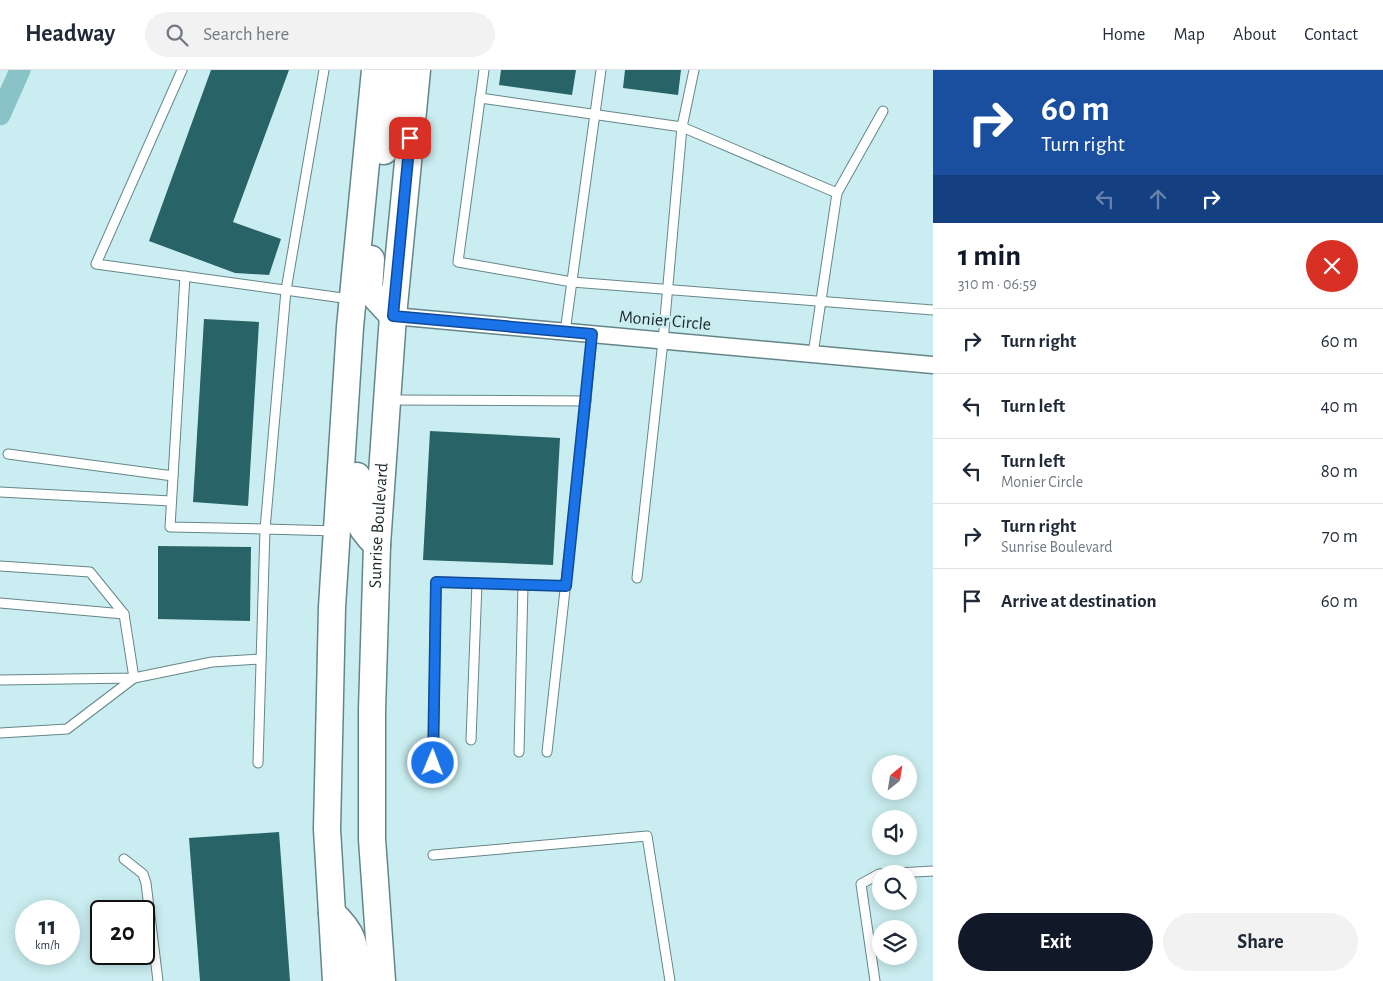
<!DOCTYPE html>
<meta charset="utf-8">
<style>
body{margin:0;font-family:"Alegreya Sans",sans-serif;background:#f2f2f3;color:#1f2937;height:100vh;display:flex;flex-direction:column;font-size:19px;white-space:nowrap}
*{box-sizing:border-box;margin:0}
p{font-size:16px;color:#747a83}
.icon{flex:none;width:28px;height:28px;fill:none;stroke:currentColor;stroke-width:2;stroke-linecap:round;stroke-linejoin:round}
.map{position:relative;flex:1;overflow:hidden}
.side{display:flex;flex-direction:column;background:#fff;width:450px}
.side>*{flex:none}
.hud{background:#1a4fa0;color:#fff;overflow:hidden}
.needle{width:32px;rotate:30deg}
.fabs{position:absolute;left:872px;top:685px;display:grid;gap:10px}
.fabs a{display:grid;place-items:center;width:45px;height:45px;border-radius:50%;background:#fff;box-shadow:0 2px 12px #0003;font-size:25px}
.speed{position:absolute;left:15px;top:830px;display:flex;gap:10px;font-size:25px;font-weight:700;text-align:center}
.speed>*{display:grid;place-content:center;width:65px;height:65px;border-radius:50%;background:#fff;box-shadow:0 2px 12px #0003;line-height:1}
.speed small{font-size:12px;font-weight:400}
.speed .limit{border:2px solid #111;border-radius:8px;background:#fff;color:#111}
.pin{position:absolute;display:grid;place-items:center;width:42px;height:42px;color:#fff;margin:-21px;border-radius:10px;box-shadow:0 2px 8px #0006}
.me{position:absolute;width:55px;margin:-28px;rotate:1deg;stroke-linejoin:round;filter:drop-shadow(0 0 4px #0008)}
.turn{display:flex;align-items:center;gap:18px;height:105px;padding:0 25px;font-size:22px}
.turn .icon{width:65px;height:65px;stroke-width:2.5}
.turn b{display:block;font-size:35px;line-height:42px}
.lanes{display:flex;align-items:center;height:48px;padding:0 25px;background:#0003;justify-content:center;gap:25px;direction:ltr}
.lanes .off{opacity:.35}
.round{display:grid;place-items:center;flex:none;width:52px;height:52px;border-radius:26px;background:#f2f2f3}
.head{display:flex;align-items:center;justify-content:space-between;height:85px;padding:0 25px}
h1{font-size:30px;font-weight:600;line-height:38px;color:#111827}
.button{display:flex;gap:10px;margin-top:auto;padding:10px 25px}
.button a{flex:1;height:58px;border-radius:30px;background:#111827;color:#fff;font-size:20px;font-weight:600;line-height:58px;text-align:center}
.button a+a{background:#f2f2f3;color:#1f2937}
ul{padding:0;list-style:none}
li{display:flex;align-items:center;gap:15px;height:65px;padding:0 25px;border-top:1px solid #e0e1e3}
li div{flex:1}
li b{display:block;font-size:19px}
li em{font-style:normal}
header{display:flex;align-items:center;gap:30px;box-sizing:border-box;height:70px;padding:0 25px;background:#fff;border-bottom:1px solid #e0e1e3}
header strong{font-size:24px}
nav{display:flex;gap:28px;margin-inline-start:auto;font-size:18px}
.search{width:350px;height:45px;background:#f2f2f3;display:flex;align-items:center;gap:12px;box-sizing:border-box;padding:0 18px;border-radius:28px;color:#747a83;font-size:19px}
main{display:flex;flex:1;min-height:0}
.map>svg:first-child{display:block}
.lines{fill:none;stroke-linecap:round;stroke-linejoin:round}
.canal{stroke:#89c3c8;stroke-width:21}
.building{fill:#286367}
.service-casing{stroke:#658688;stroke-width:11}
.minor-casing{stroke:#658688;stroke-width:19}
.primary-casing{stroke:#658688;stroke-width:29}
.service{stroke:#fff;stroke-width:9}
.minor{stroke:#fff;stroke-width:16}
.primary{stroke:#fff;stroke-width:26}
.route-casing{stroke:#114b97;stroke-width:12}
.route{stroke:#1a73e8;stroke-width:9}
.labels{text-anchor:middle;dominant-baseline:central;stroke-width:5;stroke-linejoin:round;paint-order:stroke}
.street-label{font-size:18px;fill:#1c292a;stroke:#c9edf0}
</style>
<header>
<strong>Headway</strong>
<div class="search"><svg class="icon" aria-label="search" viewBox="0 0 24 24"><circle cx="10" cy="10" r="6"/><path d="M15 15l6 6"/></svg>Search here</div>
<nav><a>Home</a><a>Map</a><a>About</a><a>Contact</a></nav>
</header>
<main>
<div class="map">
<svg width="933" height="911" viewBox="0 0 933 911">
<rect width="100%" height="100%" fill="#c9edf0"/>
<g class="lines">
<path class="canal" d="M0,45L20,0"/>
</g>
<g class="building">
<path d="M211,0H289L233,152L281,169L269,205L235,203L149,171Z"/>
<path d="M501,0H576L572,25L499,15Z"/>
<path d="M625,0H681L678,25L623,18Z"/>
<path d="M204,249L259,252L248,436L193,432Z"/>
<path d="M430,361L560,368L553,495L423,490Z"/>
<path d="M158,476L251,477L250,551L158,549Z"/>
<path d="M279,762L290,911H200L189,768Z"/>
</g>
<g class="lines">
<g class="service-casing">
<g id="service">
<path d="M182,0L96,194L350,229"/>
<path d="M484,0L458,192L572,212L933,240"/>
<path d="M694,0L682,57L837,123L813,284"/>
<path d="M480,28L682,57L663,271L637,508"/>
<path d="M837,123L883,41"/>
<path d="M185,206L170,457L265,459L286,220L324,0"/>
<path d="M565,262L601,0"/>
<path d="M390,330L586,331L547,682"/>
<path d="M586,331L592,264"/>
<path d="M8,384L173,406"/>
<path d="M0,422L171,431"/>
<path d="M0,496L90,502L124,544L134,608"/>
<path d="M0,533L124,544"/>
<path d="M0,610L134,608L212,592L261,589"/>
<path d="M0,663L67,659L134,608"/>
<path d="M471,670L477,513"/>
<path d="M519,682L523,515"/>
<path d="M258,693L265,459L336,461"/>
<path d="M433,693L436,512L566,516"/>
<path d="M433,785L647,766L670,911"/>
<path d="M124,789L143,804L146,813L158,911"/>
<path d="M875,911L861,814L879,804L933,801"/>
</g>
</g>
<g class="minor-casing">
<path id="minor" d="M393,246L933,295"/>
</g>
<g class="primary-casing">
<g id="primary">
<path d="M384,81L392,0"/>
<path d="M371,189L369,220L393,246"/>
<path d="M357,406C355,441 351,450 377,475"/>
<path d="M332,843C358,867 354,878 357,911"/>
<path d="M336,911L327,759L332,537L350,257L375,0"/>
<path id="s1" d="M382,911L372,769V640L377,475L393,246L417,0"/>
</g>
</g>
<use href="#service" class="service"/>
<use href="#minor" class="minor"/>
<use href="#primary" class="primary"/>
</g>
<g class="lines">
<g class="route-casing">
<path id="route" d="M410,68L393,246L592,264L566,516L436,512L433,693"/>
</g>
<use href="#route" class="route"/>
</g>
<g class="labels">
<g class="street-label">
<text transform="translate(665 251) rotate(5)">Monier Circle</text>
<text stroke="none"><textPath href="#s1" startOffset="456">Sunrise Boulevard</textPath></text>
</g>
</g>
</svg>
<div class="fabs">
<a><svg class="needle" viewBox="-14 -14 28 28"><path d="M0-13l5 13h-10z" fill="#e53935"/><path d="M0 13l5-13h-10z" fill="#747a83"/></svg></a>
<a><svg class="icon" aria-label="sound" viewBox="0 0 24 24"><path d="M4 9h4l5-4v14l-5-4H4zM17 9q2 3 0 6"/></svg></a>
<a><svg class="icon" aria-label="search" viewBox="0 0 24 24"><circle cx="10" cy="10" r="6"/><path d="M15 15l6 6"/></svg></a>
<a><svg class="icon" aria-label="layers" viewBox="0 0 24 24"><path d="M12 4l9 5-9 5-9-5zM3 14l9 5 9-5"/></svg></a>
</div>
<div class="speed"><div>11<small>km/h</small></div><div class="limit">20</div></div>
<div class="pin" style="left:410px;top:68px;background:#d93025"><svg class="icon" aria-label="arrive" viewBox="0 0 24 24"><path d="M6 21V4h12l-3 4 3 4H6"/></svg></div>
<svg class="me" style="left:433px;top:693px" viewBox="-20 -20 40 40"><circle r="17" fill="#1a73e8" stroke="#fff" stroke-width="3"/><path d="M0-11L8 9 0 5-8 9z" fill="#fff"/></svg>
</div>
<section class="side">
<div class="hud">
<div class="turn"><svg class="icon" aria-label="right" viewBox="0 0 24 24"><path d="M7 20v-9h11M14 6l5 5-5 5"/></svg><div><b>60 m</b>Turn right</div></div>
<div class="lanes"><svg class="icon off" aria-label="left" viewBox="0 0 24 24"><path d="M17 20v-9H6M10 6l-5 5 5 5"/></svg><svg class="icon off" aria-label="ahead" viewBox="0 0 24 24"><path d="M12 20V5M6 11l6-6 6 6"/></svg><svg class="icon" aria-label="right" viewBox="0 0 24 24"><path d="M7 20v-9h11M14 6l5 5-5 5"/></svg></div>
</div>
<div class="head"><div><h1>1 min</h1><p>310 m · 06:59</p></div><a class="round" style="background:#d93025;color:#fff"><svg class="icon" aria-label="close" viewBox="0 0 24 24"><path d="M6 6l12 12M18 6L6 18"/></svg></a></div>
<ul>
<li><svg class="icon" aria-label="right" viewBox="0 0 24 24"><path d="M7 20v-9h11M14 6l5 5-5 5"/></svg><div><b>Turn right</b></div><em>60 m</em></li>
<li><svg class="icon" aria-label="left" viewBox="0 0 24 24"><path d="M17 20v-9H6M10 6l-5 5 5 5"/></svg><div><b>Turn left</b></div><em>40 m</em></li>
<li><svg class="icon" aria-label="left" viewBox="0 0 24 24"><path d="M17 20v-9H6M10 6l-5 5 5 5"/></svg><div><b>Turn left</b><p>Monier Circle</p></div><em>80 m</em></li>
<li><svg class="icon" aria-label="right" viewBox="0 0 24 24"><path d="M7 20v-9h11M14 6l5 5-5 5"/></svg><div><b>Turn right</b><p>Sunrise Boulevard</p></div><em>70 m</em></li>
<li><svg class="icon" aria-label="arrive" viewBox="0 0 24 24"><path d="M6 21V4h12l-3 4 3 4H6"/></svg><div><b>Arrive at destination</b></div><em>60 m</em></li>
</ul>
<div class="button"><a>Exit</a><a>Share</a></div>
</section>
</main>
